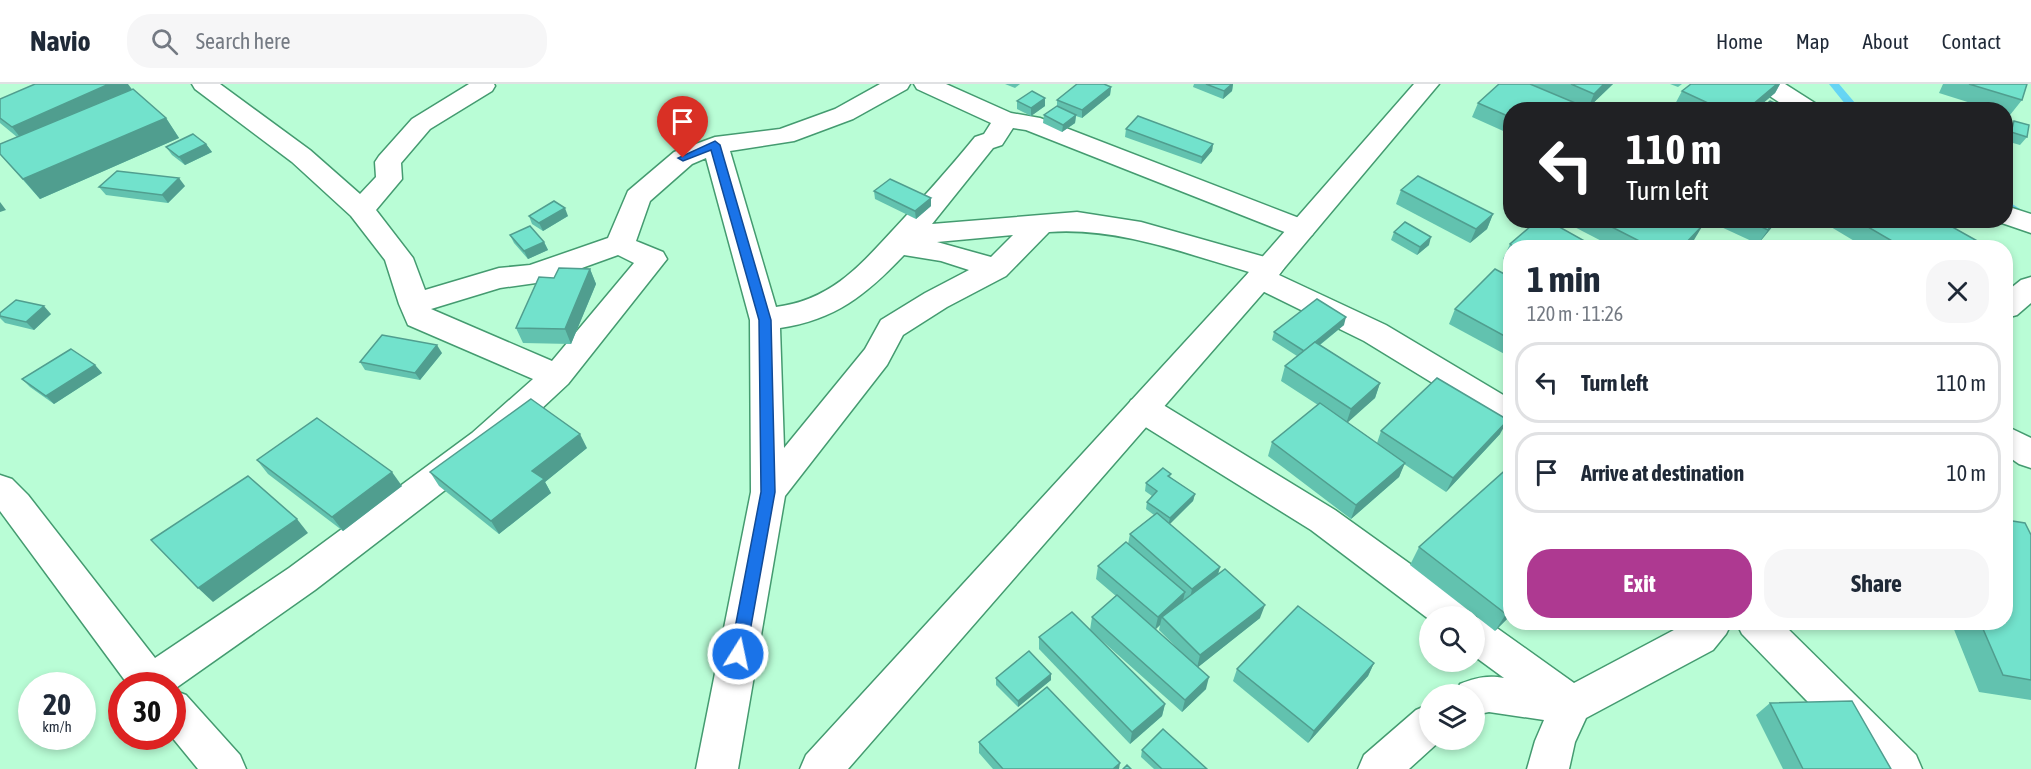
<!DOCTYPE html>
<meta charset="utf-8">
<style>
body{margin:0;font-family:"Asap Condensed",sans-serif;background:#f6f6f7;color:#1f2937;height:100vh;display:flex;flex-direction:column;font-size:22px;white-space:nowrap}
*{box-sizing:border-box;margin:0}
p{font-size:20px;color:#747a83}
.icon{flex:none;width:33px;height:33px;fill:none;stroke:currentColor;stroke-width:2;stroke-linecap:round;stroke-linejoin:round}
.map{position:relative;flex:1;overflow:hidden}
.panel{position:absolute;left:1503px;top:156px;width:510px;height:390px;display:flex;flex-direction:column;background:#fff;border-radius:24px;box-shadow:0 3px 9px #0003}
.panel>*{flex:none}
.top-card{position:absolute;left:1503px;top:18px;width:510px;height:126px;border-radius:24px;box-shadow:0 3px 9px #0003;background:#202124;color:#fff;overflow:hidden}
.fabs{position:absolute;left:1419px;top:522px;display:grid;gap:12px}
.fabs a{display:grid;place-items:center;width:66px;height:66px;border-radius:50%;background:#fff;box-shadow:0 3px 9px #0003;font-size:30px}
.speed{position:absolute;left:18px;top:588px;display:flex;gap:12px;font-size:30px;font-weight:700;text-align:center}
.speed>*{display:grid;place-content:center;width:78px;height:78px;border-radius:50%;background:#fff;box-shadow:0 3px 9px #0003;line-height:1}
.speed small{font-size:15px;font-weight:400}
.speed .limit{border:9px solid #d22;background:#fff;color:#111}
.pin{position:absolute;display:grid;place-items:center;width:51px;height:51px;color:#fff;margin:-62px -26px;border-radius:50% 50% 50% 0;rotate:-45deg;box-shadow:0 0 6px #0007}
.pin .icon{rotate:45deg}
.me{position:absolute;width:66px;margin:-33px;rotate:10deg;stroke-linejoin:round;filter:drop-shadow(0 0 4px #0008)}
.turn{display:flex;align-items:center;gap:21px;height:126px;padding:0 24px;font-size:27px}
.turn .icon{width:78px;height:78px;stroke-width:2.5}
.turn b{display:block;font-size:42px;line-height:51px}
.round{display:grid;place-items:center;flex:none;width:63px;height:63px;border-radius:24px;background:#f6f6f7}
.summary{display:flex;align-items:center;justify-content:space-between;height:102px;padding:0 24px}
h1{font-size:36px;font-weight:700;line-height:45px}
.primary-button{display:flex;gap:12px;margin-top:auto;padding:12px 24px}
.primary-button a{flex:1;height:69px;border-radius:24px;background:#ae3991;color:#fff;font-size:24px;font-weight:700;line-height:69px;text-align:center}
.primary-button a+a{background:#f6f6f7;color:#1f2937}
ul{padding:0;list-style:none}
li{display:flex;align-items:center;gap:18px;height:81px;margin:0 12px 9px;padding:0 12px;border:3px solid #e0e1e3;border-radius:24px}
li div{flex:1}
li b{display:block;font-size:22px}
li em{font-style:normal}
header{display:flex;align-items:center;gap:36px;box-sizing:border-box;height:84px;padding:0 30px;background:#fff;border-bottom:2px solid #e0e1e3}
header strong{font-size:28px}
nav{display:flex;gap:33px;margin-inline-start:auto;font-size:21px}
.search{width:420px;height:54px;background:#f6f6f7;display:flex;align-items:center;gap:15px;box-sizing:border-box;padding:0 21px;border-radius:24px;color:#747a83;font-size:22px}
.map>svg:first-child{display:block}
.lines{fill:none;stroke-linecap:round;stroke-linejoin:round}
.stream{fill:#66d5f4;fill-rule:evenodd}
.street-casing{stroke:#449b70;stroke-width:3}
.secondary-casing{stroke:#449b70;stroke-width:3}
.street{fill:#fff;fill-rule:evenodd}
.secondary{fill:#fff;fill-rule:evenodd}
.wall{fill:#62c2af;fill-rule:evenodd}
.shaded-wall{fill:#509e8f}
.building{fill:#72e2cc;stroke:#509e8f;stroke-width:1.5}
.route{fill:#1a73e8;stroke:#114b97;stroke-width:1.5}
</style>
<header>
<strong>Navio</strong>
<div class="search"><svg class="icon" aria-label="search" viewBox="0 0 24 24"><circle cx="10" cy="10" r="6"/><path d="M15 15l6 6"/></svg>Search here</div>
<nav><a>Home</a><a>Map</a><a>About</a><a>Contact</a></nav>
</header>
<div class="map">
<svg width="2031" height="685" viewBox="0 0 2031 685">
<rect width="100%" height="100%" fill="#b9fdd6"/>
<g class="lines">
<g class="stream">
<path d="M1829,0H1839L1861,26H1850Z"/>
<path d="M2006,116L2031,132V141L2006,125Z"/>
</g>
<g class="street-casing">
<g id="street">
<path d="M192,0H220L310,66L360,110L376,93L375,78L379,72L412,35L469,0H494L495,2L492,7L430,45L401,79L402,95L376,126L413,174L425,206L499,184L530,181L608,154L628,107L674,68L715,53L780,45L835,25L880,0H910L907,5L853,35L794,57L730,67L776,223C830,216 858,184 893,146C920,117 949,85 975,53L984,50L991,39L917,5L914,0H946L1011,29L1040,34L1312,139L1316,145L1312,151L1302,154L1292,151L1026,46L1013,44L1002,61L993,64L932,140L1077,128L1141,138L1279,177L1284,184L1279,191L1386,241L1510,315V342L1498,339L1364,257L1250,201L1245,194L1249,188C1184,169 1117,143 1049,148L1006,192L947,223L903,251L887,281L785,412L738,685H696L751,408L750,236L706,74L692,80L650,117L636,157L663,168L667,175L568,300L496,367L315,506L173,606L186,611L240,671L246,685H198L171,652L172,602H129L0,427V391L12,395L28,411L155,574L289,484L472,349L533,295L408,241L399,220L385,176L351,132L292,78L195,5ZM1013,151L991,173L937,158ZM618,171L634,179L552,277L431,225L500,204L543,198ZM904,171L941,177L969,186L925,209L881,236L865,265L784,364L780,244C835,236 866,211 904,171Z"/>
<path d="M1756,0H1785L1818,21L1821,26H1791L1759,5Z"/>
<path d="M2006,122L2031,130V149L1996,137L2006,136Z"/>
<path d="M2031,193V219L2017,231L2006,234V208L2021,196Z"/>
<path d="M1143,313L1155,316L1335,426L1466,520L1472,532H1430V536L1311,446L1131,334L1127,325L1131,316Z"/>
<path d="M2006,342L2031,354V384L2019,380L2006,371Z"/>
<path d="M1473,532H1474L1487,537L1574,599L1689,538H1732L1726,550L1713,566L1586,634L1575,658L1569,685H1527L1535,657L1544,636L1489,628L1474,631V610H1455L1460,600C1475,594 1487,591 1504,594L1474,572Z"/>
<path d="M1736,538H1781L1916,671L1922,685H1873L1742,550Z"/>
<path d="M1430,620V656H1441L1409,685H1358L1364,671L1416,626Z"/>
</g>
</g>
<g class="secondary-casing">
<path id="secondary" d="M1414,0H1439L1270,201L848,685H800L806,671L1250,187Z"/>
</g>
<use href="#street" class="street"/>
<use href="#secondary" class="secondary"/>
</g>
<g class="wall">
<path d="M1005,0H1020L1015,4Z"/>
<path d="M1194,0H1233L1232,7L1223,15L1193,3Z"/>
<path d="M1530,0H1613L1588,24L1510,26V50L1472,33L1478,19Z"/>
<path d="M1670,0H1682L1678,3Z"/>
<path d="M1691,0H1780L1775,9L1755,26H1682L1674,22L1682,7Z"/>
<path d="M1943,0H2027L2022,16L2010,31L2006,29V26H1993L1939,9Z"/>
<path d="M1111,3L1110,11L1082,34L1076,32L1075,39L1062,48L1043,39L1044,31L1057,22V16Z"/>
<path d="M132,5L166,34L179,54L40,115L0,70L17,53L0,39V15Z"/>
<path d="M1045,14V22L1031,32L1017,25V17Z"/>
<path d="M2014,37L2027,53L2020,61L2006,57L2007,45Z"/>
<path d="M1126,45L1213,60L1212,67L1201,80L1125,53Z"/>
<path d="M206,60L212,68L185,81L172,71L166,63Z"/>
<path d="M185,102L168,119L106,111L99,103Z"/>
<path d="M1401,106L1493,130L1487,145L1470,159L1396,120Z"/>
<path d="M874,107L931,114V122L916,135L875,115Z"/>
<path d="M529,132H568L543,147L532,140Z"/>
<path d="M1561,136H1694V156L1686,164H1615Z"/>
<path d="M1706,136H1778L1758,160Z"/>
<path d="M1836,136H1940L1987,164H1866L1831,143Z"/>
<path d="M1394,148L1429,161L1417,171L1391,156Z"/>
<path d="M510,151L544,158L548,166L528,175L514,159Z"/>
<path d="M1510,160L1597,164H1510V179L1503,175Z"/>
<path d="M590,185L596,200L571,260L523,259L516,244L554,194Z"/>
<path d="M1510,193V273L1449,240L1455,225Z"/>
<path d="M0,229L51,230L34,246L5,239L0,234Z"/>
<path d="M1344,241L1320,261L1380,299L1375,314L1347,338L1377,359L1381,347L1500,350L1446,408L1404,380L1399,393L1351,435L1268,372L1272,358L1318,321L1281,297L1285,282L1297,272L1272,256L1274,248Z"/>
<path d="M442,269L420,296L365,286L360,278Z"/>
<path d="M95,281L102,289L54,320L30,303L22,295Z"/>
<path d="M587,364L545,398L551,409L499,450L439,402L430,388Z"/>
<path d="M257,376L402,402L343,447L268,390Z"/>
<path d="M1171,390L1170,393L1195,410L1193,417L1169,440L1220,483L1218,491L1260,534L1198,583L1206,605L1182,628L1090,546L1092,533L1116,512L1096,495L1098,482L1128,460L1130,450L1154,431L1146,425L1147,418L1152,412L1145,407L1146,399ZM1160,541L1159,546L1180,567L1155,545Z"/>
<path d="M2031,451V616L1979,608L1951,538H2006Z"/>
<path d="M1419,463L1510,532L1495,547L1410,481Z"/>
<path d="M1039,553L1165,620L1162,632L1130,660L1039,565Z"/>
<path d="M1374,579L1368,592L1308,659L1233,597L1237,585Z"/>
<path d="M996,594L1051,596L1018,623L996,601Z"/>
<path d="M1770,619L1891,685H1783L1756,631Z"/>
<path d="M979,658L1119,685H993L979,669Z"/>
<path d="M1142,666L1207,685H1154L1141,673Z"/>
</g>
<g class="shaded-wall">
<path d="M109,0H128L134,8L24,58L12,43Z"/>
<path d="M1232,0H1233L1232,7L1223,15L1224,7Z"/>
<path d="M1604,0H1613L1588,24L1594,10Z"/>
<path d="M1777,0H1780L1775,9L1755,26H1746Z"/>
<path d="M1111,3L1110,11L1082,34V26Z"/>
<path d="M1045,14V22L1031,32V24Z"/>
<path d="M1076,31L1075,39L1062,48L1063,41Z"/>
<path d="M166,34L179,54L40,115L23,95Z"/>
<path d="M206,60L212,68L185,81L179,73Z"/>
<path d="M1213,60L1212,67L1201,80L1202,73Z"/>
<path d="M179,94L185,102L168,119L162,111Z"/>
<path d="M931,114V122L916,135L915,127Z"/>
<path d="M0,118L6,126L0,128Z"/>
<path d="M565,124L568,132L543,147L539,139Z"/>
<path d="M1493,130L1487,145L1470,159L1476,145Z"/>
<path d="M1775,136H1778L1758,160L1768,146Z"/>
<path d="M1703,141L1694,156L1686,164H1681Z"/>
<path d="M1431,153L1429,161L1417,171L1420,163Z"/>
<path d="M544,158L548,166L528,175L524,167Z"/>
<path d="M590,185L596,200L571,260L565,245Z"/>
<path d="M44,222L51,230L34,246L26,238Z"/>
<path d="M1346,233L1344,241L1302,275L1304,267Z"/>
<path d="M437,261L442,269L420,296L415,289Z"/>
<path d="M95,281L102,289L54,320L46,312Z"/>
<path d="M1380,299L1375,314L1346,340L1351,325Z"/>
<path d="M1508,336L1500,350L1446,408L1453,394Z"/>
<path d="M580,350L587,364L545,398L551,409L499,450L491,437L532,387Z"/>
<path d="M1405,379L1399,393L1351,435L1356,421Z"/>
<path d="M392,388L402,402L343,447L332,433Z"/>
<path d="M1195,410L1193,417L1168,442L1170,434Z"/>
<path d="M297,435L308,449L213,518L198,504Z"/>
<path d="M1220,483L1216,496L1189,519L1192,505Z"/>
<path d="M1185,508L1182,521L1162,533L1160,541L1155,546L1158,533Z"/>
<path d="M1265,521L1260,534L1197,584L1200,571Z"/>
<path d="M1510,526V532L1495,547L1506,530Z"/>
<path d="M1374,579L1368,592L1308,659L1314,647Z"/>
<path d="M1051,590V596L1018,623V617Z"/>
<path d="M1209,593L1206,605L1182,628L1185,616Z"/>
<path d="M1165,620L1162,632L1130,660L1132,648Z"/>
<path d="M1120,679L1119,685H1113Z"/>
</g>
<g class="building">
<path d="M35,0H109L12,43L0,34V15Z"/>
<path d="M1077,0H1104L1111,3L1082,26L1057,16Z"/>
<path d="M1206,0H1232L1224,7Z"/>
<path d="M1499,0H1530L1592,26H1510V33L1478,19Z"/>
<path d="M1571,0H1604L1594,10Z"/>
<path d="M1691,0H1777L1746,26H1723L1682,7Z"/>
<path d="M1969,0H2027L2022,16Z"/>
<path d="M133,5L166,34L23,95L0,70V60Z"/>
<path d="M1032,7L1045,14L1031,24L1017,17Z"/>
<path d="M1770,17L1790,26H1759Z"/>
<path d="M1057,22L1076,31L1063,41L1044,31Z"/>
<path d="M1138,32L1213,60L1202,73L1126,45Z"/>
<path d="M2014,37L2029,41L2027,53L2011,48Z"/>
<path d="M193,50L206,60L179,73L166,63Z"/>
<path d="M117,87L179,94L162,111L99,103Z"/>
<path d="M1418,92L1493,130L1476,145L1401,106Z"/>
<path d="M890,95L931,114L915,127L874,107Z"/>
<path d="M554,117L565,124L539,139L529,132Z"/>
<path d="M1538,136H1547L1597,164H1516L1510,160Z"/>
<path d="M1598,136H1694L1703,141L1681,164H1653Z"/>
<path d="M1747,136H1775L1768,146Z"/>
<path d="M1856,136H1940L1988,163L1987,164H1904Z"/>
<path d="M1405,138L1431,153L1420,163L1394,148Z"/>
<path d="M530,142L544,158L524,167L510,151Z"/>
<path d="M1757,160L1763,164H1750Z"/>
<path d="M559,184L590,185L565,245L516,244L539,193L554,194Z"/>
<path d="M1495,185L1510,193V255L1455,225Z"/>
<path d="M1317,215L1346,233L1304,267L1274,248Z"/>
<path d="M16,216L44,222L26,238L0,232V229Z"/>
<path d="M382,251L437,261L415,289L360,278Z"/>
<path d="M1315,258L1380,299L1351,325L1285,282Z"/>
<path d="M71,265L95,281L46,312L22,295Z"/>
<path d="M1437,294L1508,336L1453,394L1381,347Z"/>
<path d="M531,315L580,350L532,387L544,395L491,437L430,388Z"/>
<path d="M1320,319L1405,379L1356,421L1272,358Z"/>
<path d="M317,334L392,388L332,433L257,376Z"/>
<path d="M1510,382V526L1506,530L1419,463Z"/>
<path d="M1163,384L1171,390L1168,392L1195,410L1170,434L1147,418L1157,407L1146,399Z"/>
<path d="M248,392L297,435L198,504L151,456Z"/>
<path d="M1157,429L1220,483L1192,505L1130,450Z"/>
<path d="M2006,436L2025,439L2031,451V596L2003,591L1980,538H2006Z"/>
<path d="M1126,458L1185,508L1158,533L1098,482Z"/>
<path d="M1225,485L1265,521L1200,571L1162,533Z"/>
<path d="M1117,511L1209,593L1185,616L1092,533Z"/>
<path d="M1298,522L1374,579L1314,647L1237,585Z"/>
<path d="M1072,528L1165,620L1132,648L1039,553Z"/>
<path d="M1029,567L1051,590L1018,617L996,594Z"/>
<path d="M1047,603L1120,679L1113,685H1003L979,658Z"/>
<path d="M1852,617L1891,685H1803L1770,619Z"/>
<path d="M1163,645L1207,685H1162L1142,666Z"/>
<path d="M1127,681L1131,685H1123Z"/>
</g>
<path class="route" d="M715,57L720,61L771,236L775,408L746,570L744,575L738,577L733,575L730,570L761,408L759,236L711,66L683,77L678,74Z"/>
</svg>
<div class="fabs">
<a><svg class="icon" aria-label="search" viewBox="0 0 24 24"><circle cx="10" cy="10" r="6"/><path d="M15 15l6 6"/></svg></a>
<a><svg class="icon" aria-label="layers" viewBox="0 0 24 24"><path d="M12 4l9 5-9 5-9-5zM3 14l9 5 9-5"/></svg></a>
</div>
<div class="speed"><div>20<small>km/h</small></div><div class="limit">30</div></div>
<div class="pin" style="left:683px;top:74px;background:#d93025"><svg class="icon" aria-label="arrive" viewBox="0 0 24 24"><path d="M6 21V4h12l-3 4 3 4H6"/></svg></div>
<svg class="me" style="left:738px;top:570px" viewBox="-20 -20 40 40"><circle r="17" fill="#1a73e8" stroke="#fff" stroke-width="3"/><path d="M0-11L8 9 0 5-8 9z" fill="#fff"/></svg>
<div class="top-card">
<div class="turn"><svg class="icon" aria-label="left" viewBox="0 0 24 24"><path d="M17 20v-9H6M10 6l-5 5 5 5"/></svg><div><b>110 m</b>Turn left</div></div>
</div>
<section class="panel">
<div class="summary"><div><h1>1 min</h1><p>120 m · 11:26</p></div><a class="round"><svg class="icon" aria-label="close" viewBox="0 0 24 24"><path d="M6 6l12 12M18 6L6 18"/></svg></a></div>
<ul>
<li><svg class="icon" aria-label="left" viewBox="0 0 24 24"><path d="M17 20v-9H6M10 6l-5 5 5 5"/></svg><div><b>Turn left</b></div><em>110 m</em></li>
<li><svg class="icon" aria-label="arrive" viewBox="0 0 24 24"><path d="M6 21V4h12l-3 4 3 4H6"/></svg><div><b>Arrive at destination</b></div><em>10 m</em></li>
</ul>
<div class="primary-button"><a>Exit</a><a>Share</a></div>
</section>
</div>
